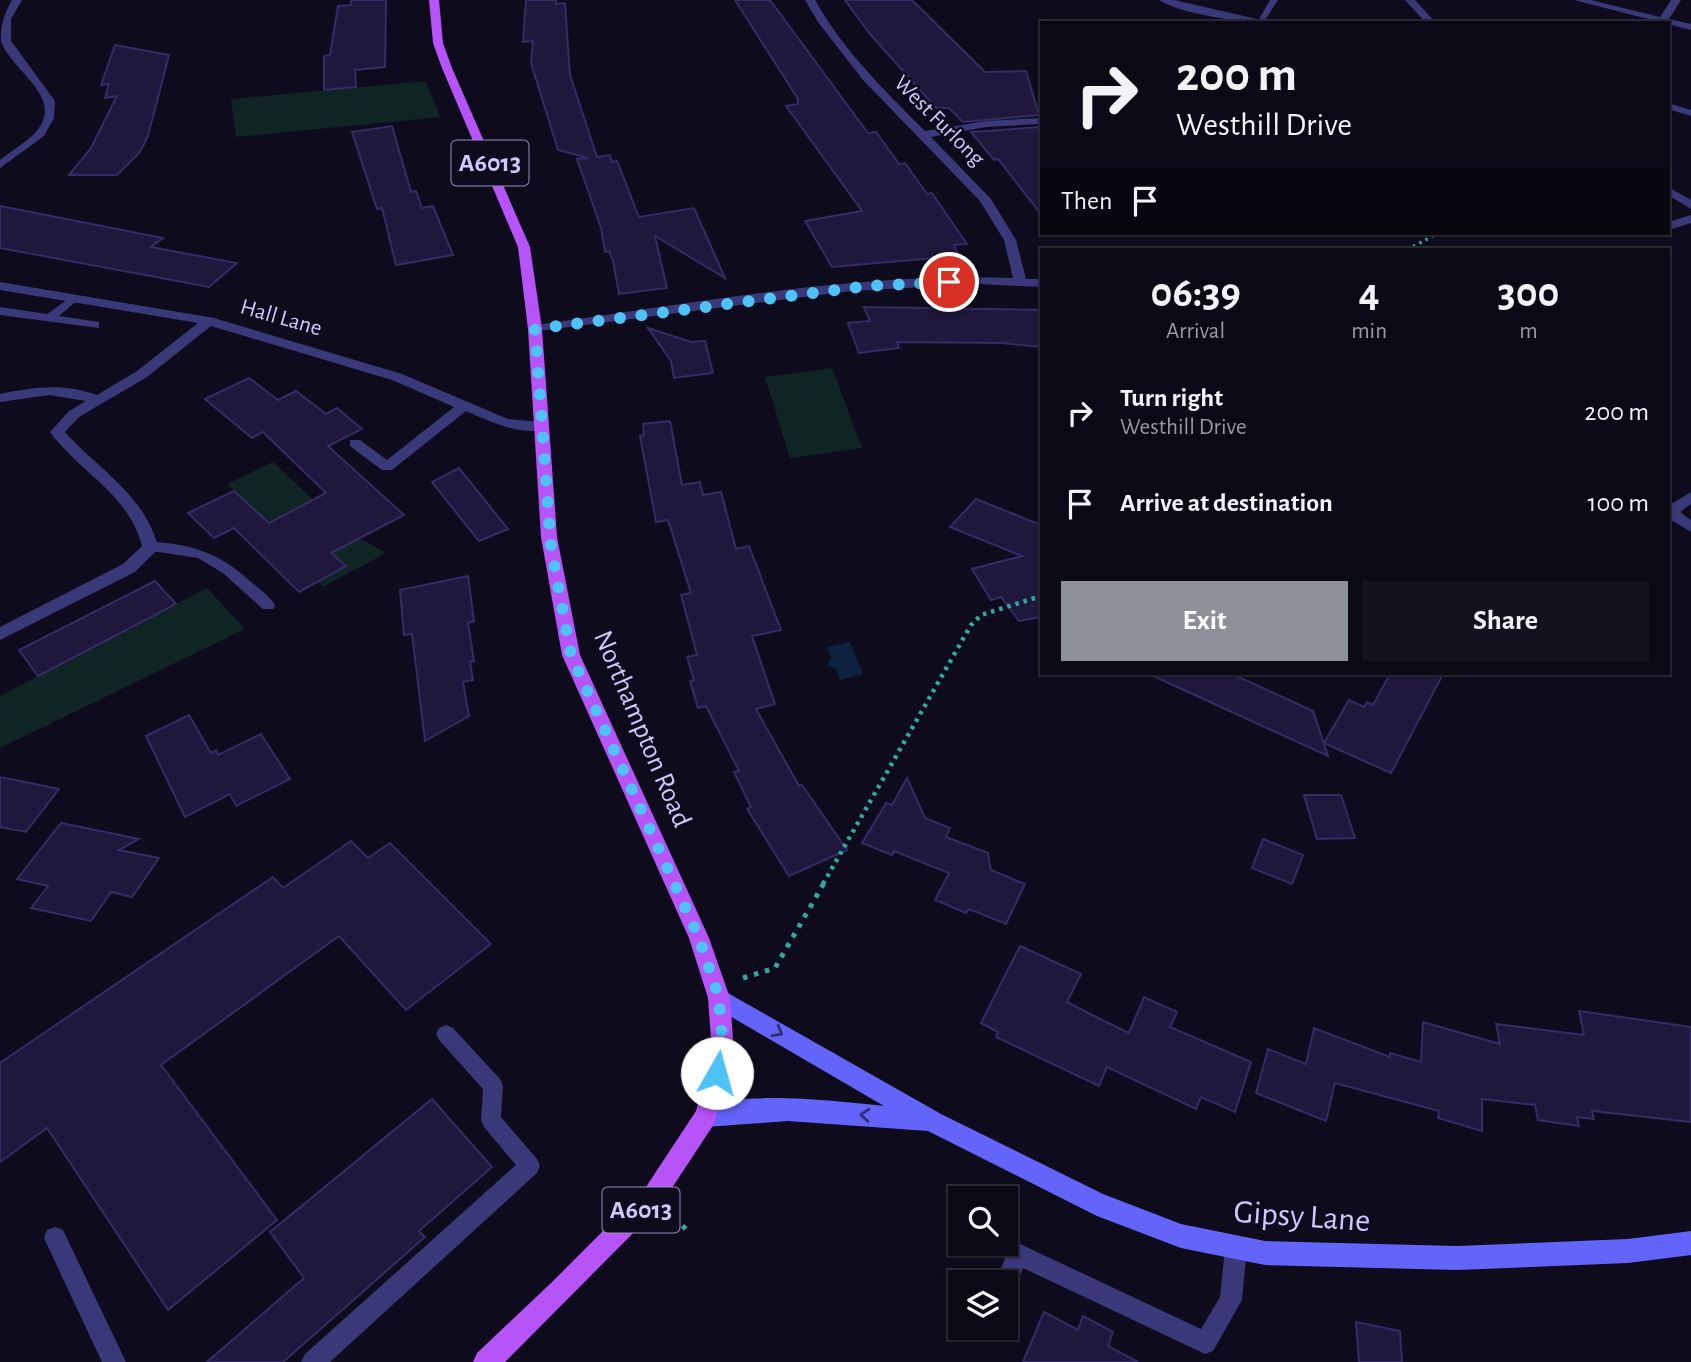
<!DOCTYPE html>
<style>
body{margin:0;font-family:"Alegreya Sans",sans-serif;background:#13121e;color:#f1f3f6;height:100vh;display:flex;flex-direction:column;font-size:26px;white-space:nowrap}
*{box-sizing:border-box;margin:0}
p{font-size:23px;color:#999aa0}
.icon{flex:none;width:38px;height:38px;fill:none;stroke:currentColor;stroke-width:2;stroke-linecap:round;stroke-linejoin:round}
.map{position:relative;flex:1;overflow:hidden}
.sheet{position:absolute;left:1040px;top:248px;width:630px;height:427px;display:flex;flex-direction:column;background:#0a0915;border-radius:0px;box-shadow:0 2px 5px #0004,0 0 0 2px #2a2a34}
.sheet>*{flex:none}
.top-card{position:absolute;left:1040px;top:21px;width:630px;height:214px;border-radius:0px;box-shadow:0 2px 5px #0004,0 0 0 2px #2a2a34;background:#0a0915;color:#f1f3f6;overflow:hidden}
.fabs{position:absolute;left:948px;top:1186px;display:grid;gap:14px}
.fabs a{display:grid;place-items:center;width:70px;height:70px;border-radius:0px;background:#0a0915;box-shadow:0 2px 5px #0004,0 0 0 2px #2a2a34;font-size:35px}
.pin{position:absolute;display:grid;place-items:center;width:60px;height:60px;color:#fff;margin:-30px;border:4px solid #fff;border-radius:50%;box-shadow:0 2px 7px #0007}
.me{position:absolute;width:77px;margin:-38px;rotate:7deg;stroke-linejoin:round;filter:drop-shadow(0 0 5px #0008)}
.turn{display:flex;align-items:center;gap:24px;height:147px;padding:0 21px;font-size:32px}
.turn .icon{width:91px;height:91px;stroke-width:2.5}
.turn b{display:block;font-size:49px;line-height:60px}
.then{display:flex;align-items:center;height:66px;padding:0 21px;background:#0003;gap:14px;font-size:26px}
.eta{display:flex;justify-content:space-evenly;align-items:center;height:119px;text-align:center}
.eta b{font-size:42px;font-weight:600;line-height:49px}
.action{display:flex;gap:14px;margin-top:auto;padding:14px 21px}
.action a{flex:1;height:80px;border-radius:0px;background:#8c9099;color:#fff;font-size:28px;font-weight:600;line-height:80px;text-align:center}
.action a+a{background:#13121e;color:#f1f3f6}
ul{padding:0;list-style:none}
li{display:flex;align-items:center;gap:21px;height:91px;padding:0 21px}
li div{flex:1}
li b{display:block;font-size:26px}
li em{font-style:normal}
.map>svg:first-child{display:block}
.green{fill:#0f2524}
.water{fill:#0d223f}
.building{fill:#1f183c;stroke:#352b67;stroke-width:2}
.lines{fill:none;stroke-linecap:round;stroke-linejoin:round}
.path-far2{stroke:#30a99e;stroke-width:3.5;stroke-dasharray:2.5 4.5;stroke-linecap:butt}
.path-far1{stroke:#30a99e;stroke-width:4.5;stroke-dasharray:3.5 5;stroke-linecap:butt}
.path{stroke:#30a99e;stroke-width:5;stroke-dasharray:4.5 7;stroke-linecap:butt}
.lane{fill:#393879;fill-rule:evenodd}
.street{fill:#393879;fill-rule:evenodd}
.secondary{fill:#6364fa;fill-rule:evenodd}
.primary{fill:#b653f9;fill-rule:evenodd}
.oneway{stroke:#302f75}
.route{stroke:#4fc3f7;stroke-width:12;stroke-dasharray:0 21.6}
.labels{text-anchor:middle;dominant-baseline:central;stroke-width:5;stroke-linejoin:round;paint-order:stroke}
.far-street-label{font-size:23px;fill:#cdc8fd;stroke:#0e0c1c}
.shield{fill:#0e0c1c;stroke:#9490ba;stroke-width:2}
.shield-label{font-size:26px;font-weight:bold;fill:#cdc8fd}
.street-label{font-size:28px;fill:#cdc8fd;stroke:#0e0c1c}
.near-street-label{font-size:33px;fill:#cdc8fd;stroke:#0e0c1c}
</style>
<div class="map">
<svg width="1691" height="1362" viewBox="0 0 1691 1362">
<rect width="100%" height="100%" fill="#0e0c1c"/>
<g class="green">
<path d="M426,81L440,117L236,137L231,99Z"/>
<path d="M832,368L862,448L790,458L765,377Z"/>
<path d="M273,462L326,512L301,526L287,513L268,523L227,484Z"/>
<path d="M359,538L386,553L323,587L317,582L345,566L317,540Z"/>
<path d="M207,588L245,629L0,748V696Z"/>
</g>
<path class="water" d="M850,642L863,674L840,680L836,669L827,665L831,658L827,647Z"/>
<g class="building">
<path d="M351,0H386L385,67L355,70L356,87L324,90V56L330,55L338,6L351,5Z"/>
<path d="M526,0H556V4L565,3L570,75L597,157L610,155L612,162L617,161L639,217L694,208L725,278L655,236L667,288L619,294L613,261L609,251L605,252L601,228L577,159L588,158L558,150L531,63L533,41L523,42Z"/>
<path d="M735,0H770L868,133L876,132L899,164L905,163L927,194L932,193L967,244L954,245L959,256L832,267L805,221L862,211L786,106L798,104V99Z"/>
<path d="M845,0H912L985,72L1026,71L1039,115L963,122L949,108H936L870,34Z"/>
<path d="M115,45L169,55L148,136L140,152L117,175H69L91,148L117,96L105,98L109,84L101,85Z"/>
<path d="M392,126L411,192L416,191L422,208L433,206L453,255L396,265L382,208L377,209L352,132Z"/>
<path d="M1041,127V214L998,159L994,160L971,132Z"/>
<path d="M0,206L163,238L151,247L237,263L209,287L0,248Z"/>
<path d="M864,307L1041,310V347L1001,343L897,342L899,348L859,353L848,323L870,321Z"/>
<path d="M648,328L691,342L705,341L713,373L674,378L671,361Z"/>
<path d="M249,378L278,400L296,391L326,414L337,408L362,429L328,446L404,515L331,553L346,566L299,592L234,528L214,538L188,513L234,491L269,523L326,493L263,432L252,438L205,399Z"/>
<path d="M670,421L682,485L700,482L703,495L721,492L736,549L749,546L781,630L752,636L775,704L756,709L799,786L802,785L847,850L789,876L747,809L751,807L734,772L739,771L706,706L698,708L690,681L694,680L687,657L697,655L681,595L691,593L668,520L656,522L640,436L644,435L643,424Z"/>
<path d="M459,468L508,529L479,541L432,482Z"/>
<path d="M976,499L1041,525V617L1019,621L1001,597L991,600L972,569L1022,556L950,527Z"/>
<path d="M468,576L474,621L468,623L474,661L470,662L473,680L463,682L469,716L425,741L412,634L404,635L400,590Z"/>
<path d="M155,581L176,604L38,676L19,650Z"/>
<path d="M1149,674H1232L1313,711L1328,756Z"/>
<path d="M1390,674H1443L1391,773L1324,743L1349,700L1364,707L1367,702L1373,705Z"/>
<path d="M189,715L211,753L216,750L218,755L261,734L290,779L236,806L230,794L185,817L146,736Z"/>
<path d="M0,777L59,789L26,832L0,827Z"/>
<path d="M907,778L925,818L950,828L946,837L988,853L991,870L1025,884L1006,924L969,909L966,913L935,900L949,873L894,851L892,855L862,843L886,803L892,805Z"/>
<path d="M1304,795H1341L1355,838L1317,839Z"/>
<path d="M61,823L139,839L119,850L159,858L132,897L111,892L91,921L31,908L48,886L17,879Z"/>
<path d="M1263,839L1303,855L1292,884L1252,868Z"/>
<path d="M351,841L368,858L390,843L491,944L406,1010L339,936L161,1065L277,1220L168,1310L47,1128L0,1162V1063L273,877L283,888Z"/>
<path d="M1020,946L1081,974L1067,1002L1098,1018L1129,1033L1144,997L1177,1012L1170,1027L1251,1062L1235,1112L1201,1097L1196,1109L1107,1067L1099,1086L996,1037L998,1032L981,1023Z"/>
<path d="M1579,1011L1691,1027V1122L1592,1111L1594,1119L1577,1117L1579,1126L1538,1120L1535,1105L1482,1099V1131L1438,1118L1439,1111L1335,1083L1326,1121L1256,1093L1268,1049L1306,1064L1314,1028L1390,1057V1053L1421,1062L1423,1022L1500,1044L1496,1024L1584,1035Z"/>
<path d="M432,1099L492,1167L419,1231L425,1237L283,1362H207L304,1278L270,1232Z"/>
<path d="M1044,1312L1078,1330L1083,1316L1113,1332L1108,1346L1138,1362H1023Z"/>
<path d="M1356,1322L1400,1331L1402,1362H1359Z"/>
</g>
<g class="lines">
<path class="path-far2" d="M1407,250L1438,233"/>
<path class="path-far1" d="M823,884L971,625L981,615L1041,596"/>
<g class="path">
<path d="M743,978L775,968L824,883"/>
<path d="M674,1218L687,1230"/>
</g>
<g class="lane">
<path d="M1270,0H1278L1263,23H1257Z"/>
<path d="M74,295L80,298L59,316L99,322V328L0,315V307L47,314Z"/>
<path d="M150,542C191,543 221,554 251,582C260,589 269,596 275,605L273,609H263L223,573L198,558L145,550L143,547L145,544Z"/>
<path d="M446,1025L453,1028L500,1079L503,1086L501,1117L537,1159L540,1166L537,1173L330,1362H301L305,1354L516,1165L484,1127L481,1120L483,1089L439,1040L436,1034L439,1028Z"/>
<path d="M55,1227L63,1230L126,1362H102L44,1238L47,1230Z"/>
<path d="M1236,1237L1244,1240L1247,1248L1242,1300L1213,1351L1205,1354L1023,1268L1014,1291L1006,1294V1283H995L1010,1246L1018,1243L1201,1329L1220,1297L1225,1248L1228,1240Z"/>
</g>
<g class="street">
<path d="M12,0H22L11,19V41L55,101L54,118L44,136L0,168V160C11,151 25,143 35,133C68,98 10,70 1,41C0,25 5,12 12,0Z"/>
<path d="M805,0H815C843,50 885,91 925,131L986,121L1041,118V124L986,127L931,137L991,199L1016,240L1026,279H1041V287L978,284L851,291L530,332L528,329L535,325C693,304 852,272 1013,278L1004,240L980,201L863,80L818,22Z"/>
<path d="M1159,0H1174L1274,23C1245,23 1183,15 1159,0Z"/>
<path d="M1405,0H1415L1436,23H1426Z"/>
<path d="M1574,0H1591L1660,17L1671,0H1681L1669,19L1691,24V30Z"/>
<path d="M1668,103L1691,110V116L1668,109Z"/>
<path d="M1668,187L1691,200V209L1668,195Z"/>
<path d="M1691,215V223L1668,230V222Z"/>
<path d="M1641,233H1655L1649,237Z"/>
<path d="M0,282L214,318L402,374L508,419L540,422L547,426C531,441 484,419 466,411L392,470H382L350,446V440H360L387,460L454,407L392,380L211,326L147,377L79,417L65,432C99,470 145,495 158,547L156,551L135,572L0,640V627L123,564L142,546C129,494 79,472 50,432L69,411L86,401L49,395L0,402V394C34,387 63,383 97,395L137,371L198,323L0,290Z"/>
<path d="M1691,492V504L1680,512L1691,520V532L1668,518V506Z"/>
</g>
<path class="secondary" d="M719,988L941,1114L1103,1194L1181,1224L1265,1241L1457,1246L1628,1239L1691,1231V1255L1628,1263L1457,1270L1265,1265L1181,1248L1097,1216L928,1131L788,1121L706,1127L698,1124L695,1116L698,1108C744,1090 834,1101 884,1106L711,1005L708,998L711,991Z"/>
<path class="primary" d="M429,0H439L443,43L452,68L530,247L542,329L557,537L580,655L709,938L730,998L734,1052L714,1124L660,1206L505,1362H473L477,1353L551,1283L644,1190L696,1111L712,1052L708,998L689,938L562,655L541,537L528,329L518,247L442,68L433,43Z"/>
</g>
<defs><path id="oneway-chevron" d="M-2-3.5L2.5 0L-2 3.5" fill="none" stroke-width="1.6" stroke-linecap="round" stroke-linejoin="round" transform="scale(1.75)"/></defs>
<g class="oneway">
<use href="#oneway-chevron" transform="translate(778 1032) rotate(30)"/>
<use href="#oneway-chevron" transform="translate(865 1115) rotate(-175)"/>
</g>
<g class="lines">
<path class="route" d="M717,1073L723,1052L719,998L699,938L571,655L551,548L535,329L867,286L949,282"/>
</g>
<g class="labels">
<g class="far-street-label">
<text transform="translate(939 121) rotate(45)">West Furlong</text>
<text transform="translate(281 318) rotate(16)">Hall Lane</text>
</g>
<g class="shield">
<rect x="451.5" y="140.5" width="77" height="45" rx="5"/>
<rect x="602.5" y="1187.5" width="77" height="45" rx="5"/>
</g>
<g class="shield-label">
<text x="490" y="163">A6013</text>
<text x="641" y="1210">A6013</text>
</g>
<g class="street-label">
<text transform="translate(642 729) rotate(67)">Northampton Road</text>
</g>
<g class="near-street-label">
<text transform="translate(1302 1217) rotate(4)">Gipsy Lane</text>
</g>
</g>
</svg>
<div class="fabs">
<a><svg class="icon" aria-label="search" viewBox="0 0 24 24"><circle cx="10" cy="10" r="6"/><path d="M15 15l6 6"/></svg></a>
<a><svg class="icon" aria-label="layers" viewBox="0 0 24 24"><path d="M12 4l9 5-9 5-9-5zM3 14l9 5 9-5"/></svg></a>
</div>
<div class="pin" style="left:949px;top:282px;background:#d93025"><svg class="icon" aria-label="arrive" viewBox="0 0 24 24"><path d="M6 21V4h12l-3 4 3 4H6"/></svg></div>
<svg class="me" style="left:717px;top:1073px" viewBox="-20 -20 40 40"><circle r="19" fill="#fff"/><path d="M0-13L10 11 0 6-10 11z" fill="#4fc3f7"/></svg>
<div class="top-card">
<div class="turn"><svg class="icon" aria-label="right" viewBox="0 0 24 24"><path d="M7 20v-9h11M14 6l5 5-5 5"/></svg><div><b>200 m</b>Westhill Drive</div></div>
<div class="then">Then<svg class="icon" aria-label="arrive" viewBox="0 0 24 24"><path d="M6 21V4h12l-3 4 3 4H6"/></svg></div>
</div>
<section class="sheet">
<div class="eta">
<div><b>06:39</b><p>Arrival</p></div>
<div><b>4</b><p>min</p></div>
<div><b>300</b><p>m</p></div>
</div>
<ul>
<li><svg class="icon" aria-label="right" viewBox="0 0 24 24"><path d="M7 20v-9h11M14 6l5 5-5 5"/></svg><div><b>Turn right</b><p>Westhill Drive</p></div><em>200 m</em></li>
<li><svg class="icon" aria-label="arrive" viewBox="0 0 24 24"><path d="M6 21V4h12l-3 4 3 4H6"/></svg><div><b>Arrive at destination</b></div><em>100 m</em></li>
</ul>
<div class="action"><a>Exit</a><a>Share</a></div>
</section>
</div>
